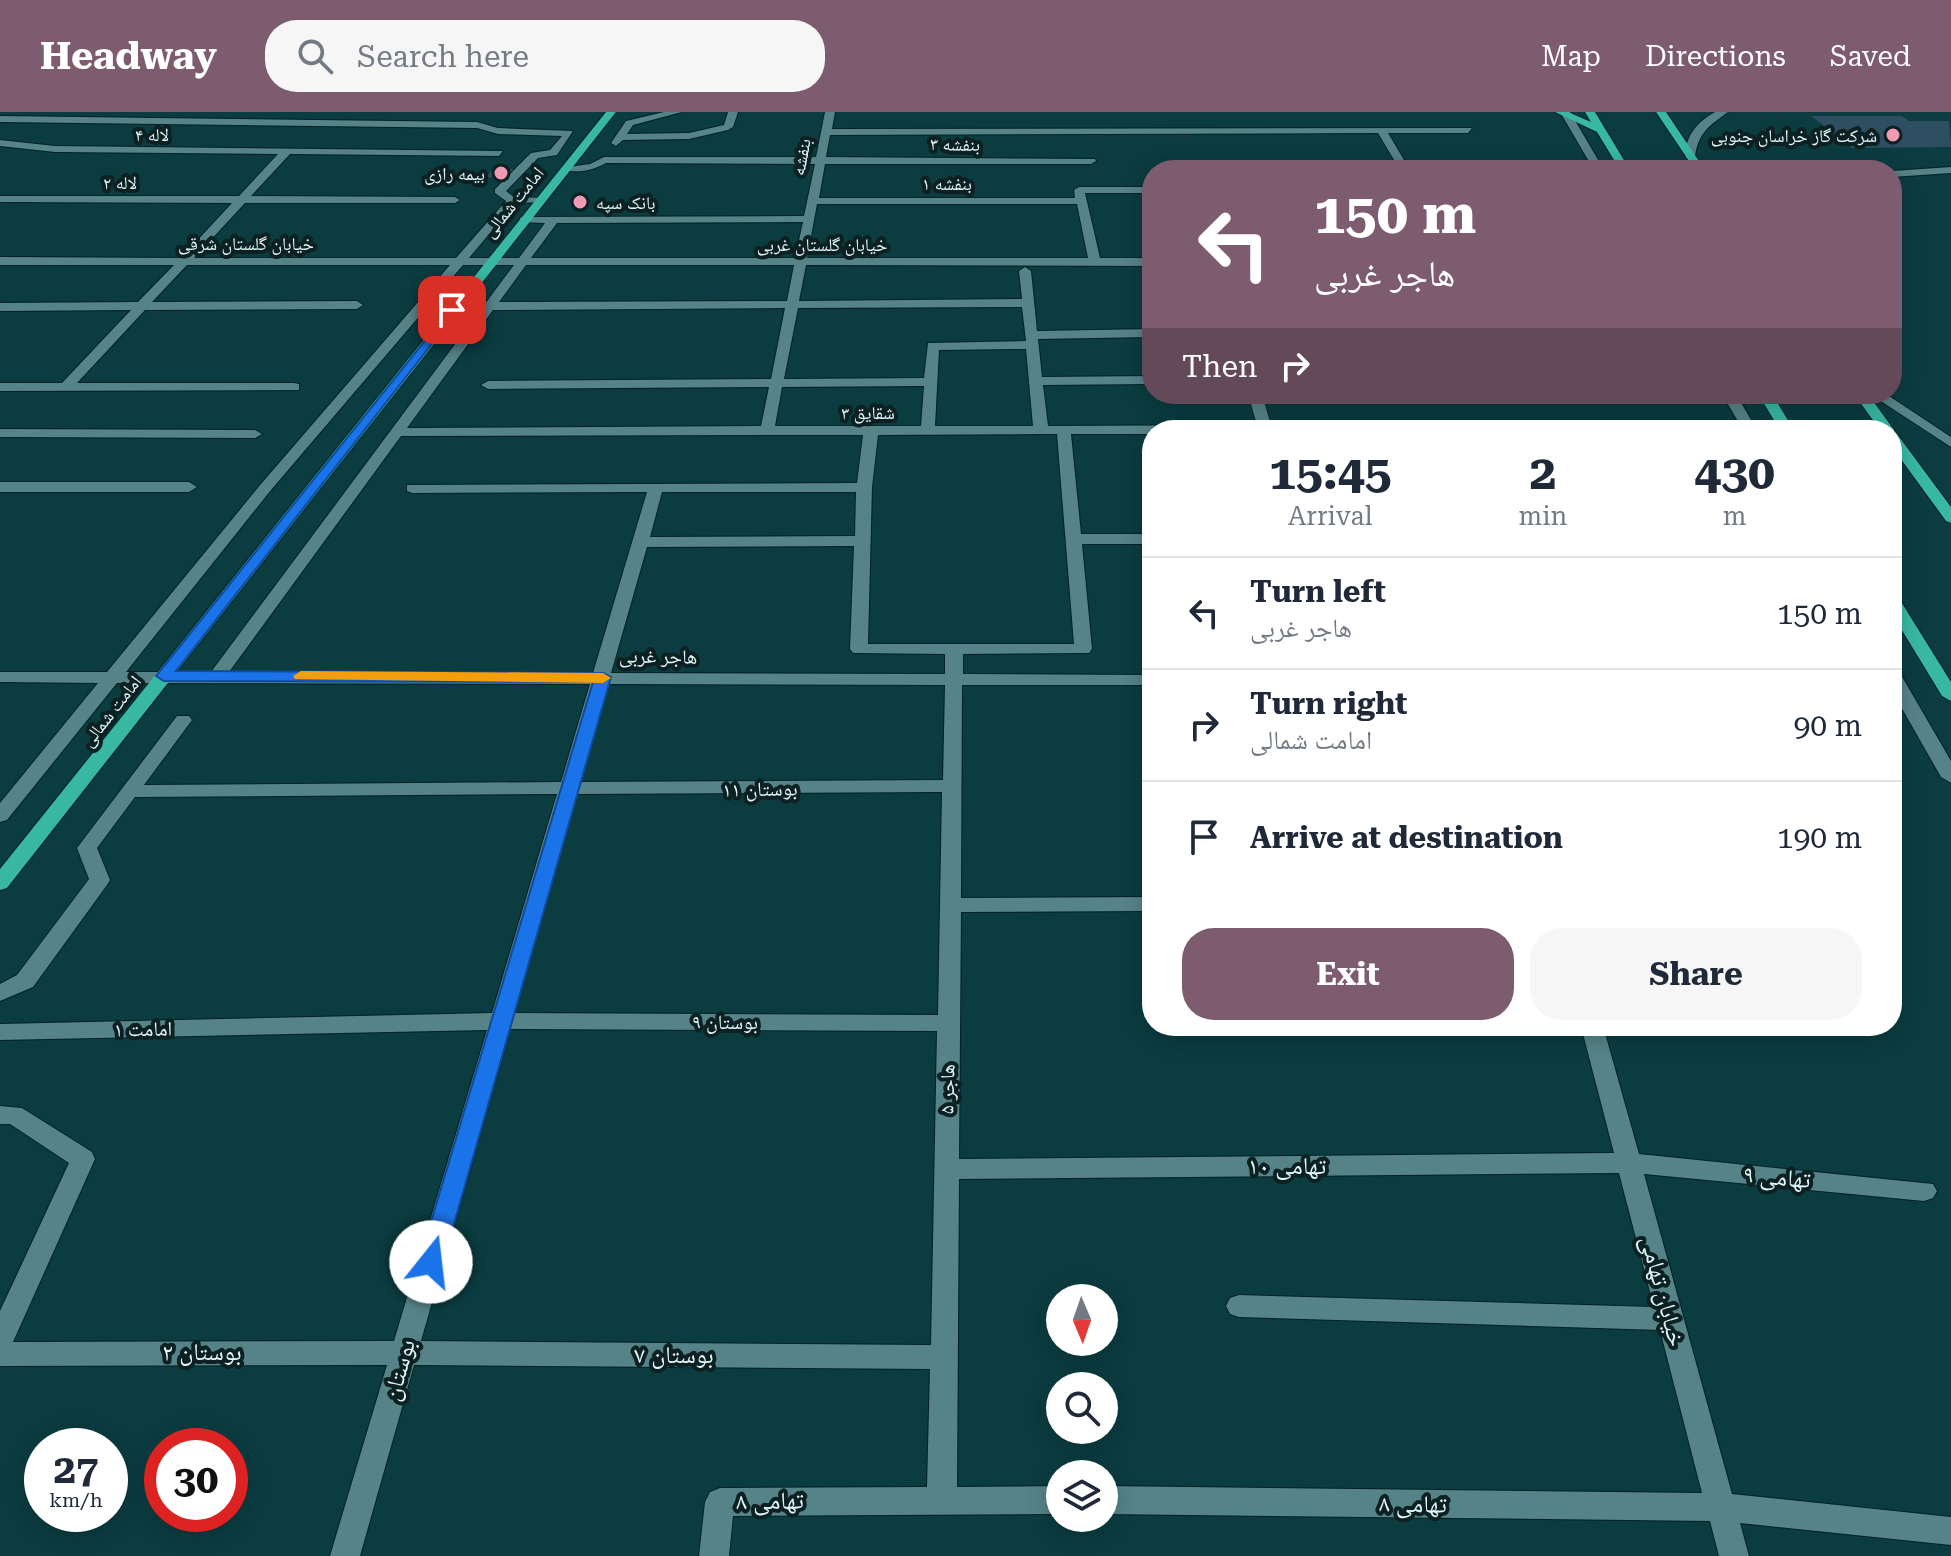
<!DOCTYPE html>
<meta charset="utf-8">
<style>
body{margin:0;font-family:"Roboto Serif","Noto Naskh Arabic",serif;background:#f6f6f7;color:#1f2937;height:100vh;display:flex;flex-direction:column;font-size:30px;white-space:nowrap}
*{box-sizing:border-box;margin:0}
p{font-size:26px;color:#747a83}
.icon{flex:none;width:44px;height:44px;fill:none;stroke:currentColor;stroke-width:2;stroke-linecap:round;stroke-linejoin:round}
.map{position:relative;flex:1;overflow:hidden}
.drawer{position:absolute;left:1142px;top:308px;width:760px;height:616px;display:flex;flex-direction:column;background:#fff;border-radius:32px;box-shadow:0 4px 20px #0003}
.drawer>*{flex:none}
.banner{position:absolute;left:1142px;top:48px;width:760px;height:244px;border-radius:32px;box-shadow:0 4px 20px #0003;background:#7d5c6f;color:#fff;overflow:hidden}
.needle{width:52px;rotate:178deg}
.buttons{position:absolute;left:1046px;top:1172px;display:grid;gap:16px}
.buttons a{display:grid;place-items:center;width:72px;height:72px;border-radius:50%;background:#fff;box-shadow:0 4px 20px #0003;font-size:40px}
.speed{position:absolute;left:24px;top:1316px;display:flex;gap:16px;font-size:40px;font-weight:700;text-align:center}
.speed>*{display:grid;place-content:center;width:104px;height:104px;border-radius:50%;background:#fff;box-shadow:0 4px 20px #0003;line-height:1}
.speed small{font-size:20px;font-weight:400}
.speed .limit{border:12px solid #d22;background:#fff;color:#111}
.pin{position:absolute;display:grid;place-items:center;width:68px;height:68px;color:#fff;margin:-34px;border-radius:16px;box-shadow:0 4px 12px #0006}
.me{position:absolute;width:88px;margin:-44px;rotate:16deg;stroke-linejoin:round;filter:drop-shadow(0 0 6px #0008)}
.turn{display:flex;align-items:center;gap:28px;height:168px;padding:0 40px;font-size:36px}
.turn .icon{width:104px;height:104px;stroke-width:2.5}
.turn b{display:block;font-size:56px;line-height:68px}
.then{display:flex;align-items:center;height:76px;padding:0 40px;background:#0003;gap:16px;font-size:30px}
.eta{display:flex;justify-content:space-evenly;align-items:center;height:136px;text-align:center}
.eta b{font-size:48px;font-weight:700;line-height:56px}
.cta{display:flex;gap:16px;margin-top:auto;padding:16px 40px}
.cta a{flex:1;height:92px;border-radius:32px;background:#7d5c6f;color:#fff;font-size:32px;font-weight:700;line-height:92px;text-align:center}
.cta a+a{background:#f6f6f7;color:#1f2937}
ul{padding:0;list-style:none}
li{display:flex;align-items:center;gap:24px;height:112px;padding:0 40px;border-top:2px solid #e0e1e3}
li div{flex:1}
li b{display:block;font-size:30px}
li em{font-style:normal}
header{display:flex;align-items:center;gap:48px;box-sizing:border-box;height:112px;padding:0 40px;background:#7d5c6f;color:#fff}
header strong{font-size:38px}
nav{display:flex;gap:44px;margin-inline-start:auto;font-size:28px}
.search{width:560px;height:72px;background:#f6f6f7;display:flex;align-items:center;gap:20px;box-sizing:border-box;padding:0 28px;border-radius:32px;color:#747a83;font-size:30px}
.map>svg:first-child{display:block}
.building{fill:#2e4e61}
.lines{fill:none;stroke-linecap:round;stroke-linejoin:round}
.minor-casing{stroke:#002125;stroke-width:2}
.major-casing{stroke:#002125;stroke-width:2}
.minor{fill:#568388;fill-rule:evenodd}
.major{fill:#38b8a3;fill-rule:evenodd}
.route{fill:#1a73e8;stroke:#114b97;stroke-width:2}
.slow{fill:#f59e0b}
.poi-dot{fill:#f19ab4;stroke:#0d2022;stroke-width:3}
.labels{text-anchor:middle;dominant-baseline:central;stroke-width:8;stroke-linejoin:round;paint-order:stroke}
.far-street-label{font-size:18px;fill:#e0f8fb;stroke:#0d2022}
.far-poi-label{font-size:18px;fill:#e0f8fb;stroke:#0d2022;text-anchor:end}
.street-label{font-size:20px;fill:#e0f8fb;stroke:#0d2022}
.near-street-label{font-size:24px;fill:#e0f8fb;stroke:#0d2022}
</style>
<header>
<strong>Headway</strong>
<div class="search"><svg class="icon" aria-label="search" viewBox="0 0 24 24"><circle cx="10" cy="10" r="6"/><path d="M15 15l6 6"/></svg>Search here</div>
<nav><a>Map</a><a>Directions</a><a>Saved</a></nav>
</header>
<div class="map">
<svg width="1951" height="1444" viewBox="0 0 1951 1444">
<rect width="100%" height="100%" fill="#0b3c40"/>
<g class="building">
<path d="M1811,4H1902L1909,9H1949L1951,35L1852,36Z"/>
<path d="M493,57H517L509,66L486,65Z"/>
</g>
<g class="lines">
<g class="minor-casing">
<g id="minor">
<path d="M664,0H682L633,13L627,22L689,21L724,13L728,0H738L733,15L728,18L689,27L623,28L616,34L611,31L626,9Z"/>
<path d="M825,0H835L832,17L1472,16L1468,21H1388L1410,58H1400L1378,21L830,23L826,45L1095,47L1096,49L1091,52H825L819,86H1075L1074,78L1079,75H1152V81H1085L1100,146H1152V154L806,153L799,189L1022,187L1019,159L1025,155L1031,159L1037,219L1152,217V225L1038,227L1042,265L1152,264V272L1043,273L1048,314L1257,313L1248,282H1262L1271,313L1584,312L1591,316L1152,318V322H1071L1081,422H1152V432H1082L1092,537L1089,541L963,542V562L1152,563V573H962L961,786L1152,785V799L961,800L959,1047L1614,1041L1581,914H1603L1639,1042L1933,1072L1937,1079L1933,1086L1924,1089L1644,1062L1732,1382L1951,1405V1433L1740,1411L1749,1444H1719L1710,1409L1104,1402V1374L1702,1381L1660,1218L1239,1205L1230,1202L1226,1194L1230,1186L1239,1183L1654,1195L1619,1061L959,1067L957,1375L1060,1374V1402L733,1404L729,1444H699L705,1390L710,1380L720,1376L927,1375L930,1257L414,1253L360,1444H330L387,1253L0,1254V1199L69,1051L10,1012H0V994L22,996L92,1040L95,1047L13,1230L394,1229L487,918L0,928V912L492,901L557,682L135,685L97,736L110,768L107,773L33,875L0,889V872L17,863L89,767L77,736L177,604H189L192,608L144,673L561,670L590,572L117,571L7,708L0,710V691L98,571L0,570V560H107L261,372L450,153H187L152,190L357,189L363,193L357,197L145,198L77,271H294L299,272V278L0,279V271H62L131,198L0,199V191L138,190L174,153H0V145L181,146L232,91L0,90V84H239L278,42L55,40L0,34V28L55,34L503,39L499,44L290,42L251,84L455,85L460,88L455,91H245L194,146H456L506,89L495,81V77L531,41L550,38L562,24L498,22L477,16L0,10V4L477,10L498,16L573,19L557,43L538,46L506,79L514,85L545,86V90L515,91L469,146H519L545,111L520,110V106L524,105L804,104L815,52L606,51C594,58 574,63 562,56L590,52L604,45H816ZM817,92H1077L1088,146H807ZM803,110L795,146H531L557,111ZM463,153H514L211,560H126L271,378ZM526,153H794L787,189L499,190ZM1022,195L1026,229L928,231L924,266L784,267L798,196ZM785,196L771,267L488,269L481,273L488,277L769,275L761,314L407,316L493,198ZM1026,237L1033,314H935L939,238ZM924,274L921,314H775L782,275ZM1042,322H1057L1074,532H868L872,375L878,323ZM766,323H863L857,371L407,373V379L412,381L647,380L593,561L229,560L401,324ZM662,380H856L855,424L650,425ZM854,434L850,537L853,541L945,542V562L611,561L647,435ZM608,572L945,573L943,668L580,670ZM942,680L938,903L514,901L577,682ZM510,917L937,919L931,1233L421,1229Z"/>
<path d="M1560,0H1570L1604,58H1594Z"/>
<path d="M1715,0H1728C1709,14 1699,20 1695,44L1686,46C1684,25 1697,10 1715,0Z"/>
<path d="M1951,55V61L1892,65V59Z"/>
<path d="M1722,282H1736L1757,318H1743Z"/>
<path d="M1870,282H1886L1951,325V335Z"/>
<path d="M0,317L255,318L262,322L255,326L0,325Z"/>
<path d="M0,370H189L197,375L189,380H0Z"/>
<path d="M1892,558L1901,563L1951,649V671L1941,665L1892,579Z"/>
</g>
</g>
<g class="major-casing">
<g id="major">
<path d="M606,0H616L7,776L0,778V757Z"/>
<path d="M1555,0H1568L1591,10L1585,0H1595L1630,58H1620L1597,20Z"/>
<path d="M1656,0H1666L1705,58H1695Z"/>
<path d="M1758,282H1772L1794,318H1780Z"/>
<path d="M1854,282H1868L1894,318L1892,321L1897,322L1951,395V411L1946,409L1892,335V318H1880Z"/>
<path d="M1892,483L1900,488L1951,570V589L1942,584L1892,502Z"/>
</g>
</g>
<use href="#minor" class="minor"/>
<use href="#major" class="major"/>
</g>
<path class="route" d="M452,195L456,201L176,559L603,561L611,565L443,1150L439,1157L431,1160L423,1157L419,1150L593,570L164,569L156,564Z"/>
<path class="slow" d="M301,559L603,561L611,566L603,571L295,567L293,564Z"/>
<g class="poi-dot">
<circle cx="1893" cy="23" r="8"/>
<circle cx="501" cy="61" r="8"/>
<circle cx="580" cy="90" r="8"/>
</g>
<g class="labels">
<g class="far-street-label">
<text x="152" y="22">لاله ۴</text>
<text transform="translate(955 32) rotate(1)">بنفشه ۳</text>
<text transform="translate(801 45) rotate(-79)">بنفشه</text>
<text x="120" y="70">لاله ۲</text>
<text x="947" y="71">بنفشه ۱</text>
<text transform="translate(513 90) rotate(-51)">امامت شمالی</text>
<text x="246" y="131">خیابان گلستان شرقی</text>
<text x="822" y="132">خیابان گلستان غربی</text>
<text x="868" y="300">شقایق ۳</text>
<text transform="translate(111 599) rotate(-52)">امامت شمالی</text>
</g>
<g class="far-poi-label">
<text x="1877" y="23">شرکت گاز خراسان جنوبی</text>
<text x="485" y="61">بیمه رازی</text>
<text x="596" y="90" text-anchor="start">بانک سپه</text>
</g>
<g class="street-label">
<text transform="translate(658 544) rotate(1)">هاجر غربی</text>
<text transform="translate(760 677) rotate(-1)">بوستان ۱۱</text>
<text x="725" y="910">بوستان ۹</text>
<text transform="translate(143 917) rotate(-1)">امامت ۱</text>
<text transform="translate(947 977) rotate(-89)">هاجر ۵</text>
</g>
<g class="near-street-label">
<text x="1287" y="1054">تهامی ۱۰</text>
<text transform="translate(1777 1065) rotate(5)">تهامی ۹</text>
<text transform="translate(1663 1179) rotate(75)">خیابان تهامی</text>
<text x="202" y="1240">بوستان ۲</text>
<text x="674" y="1243">بوستان ۷</text>
<text transform="translate(399 1258) rotate(-74)">بوستان</text>
<text transform="translate(770 1389) rotate(-1)">تهامی ۸</text>
<text transform="translate(1413 1392) rotate(1)">تهامی ۸</text>
</g>
</g>
</svg>
<div class="buttons">
<a><svg class="needle" viewBox="-14 -14 28 28"><path d="M0-13l5 13h-10z" fill="#e53935"/><path d="M0 13l5-13h-10z" fill="#747a83"/></svg></a>
<a><svg class="icon" aria-label="search" viewBox="0 0 24 24"><circle cx="10" cy="10" r="6"/><path d="M15 15l6 6"/></svg></a>
<a><svg class="icon" aria-label="layers" viewBox="0 0 24 24"><path d="M12 4l9 5-9 5-9-5zM3 14l9 5 9-5"/></svg></a>
</div>
<div class="speed"><div>27<small>km/h</small></div><div class="limit">30</div></div>
<div class="pin" style="left:452px;top:198px;background:#d93025"><svg class="icon" aria-label="arrive" viewBox="0 0 24 24"><path d="M6 21V4h12l-3 4 3 4H6"/></svg></div>
<svg class="me" style="left:431px;top:1150px" viewBox="-20 -20 40 40"><circle r="19" fill="#fff"/><path d="M0-13L10 11 0 6-10 11z" fill="#1a73e8"/></svg>
<div class="banner">
<div class="turn"><svg class="icon" aria-label="left" viewBox="0 0 24 24"><path d="M17 20v-9H6M10 6l-5 5 5 5"/></svg><div><b>150 m</b>هاجر غربی</div></div>
<div class="then">Then<svg class="icon" aria-label="right" viewBox="0 0 24 24"><path d="M7 20v-9h11M14 6l5 5-5 5"/></svg></div>
</div>
<section class="drawer">
<div class="eta">
<div><b>15:45</b><p>Arrival</p></div>
<div><b>2</b><p>min</p></div>
<div><b>430</b><p>m</p></div>
</div>
<ul>
<li><svg class="icon" aria-label="left" viewBox="0 0 24 24"><path d="M17 20v-9H6M10 6l-5 5 5 5"/></svg><div><b>Turn left</b><p>هاجر غربی</p></div><em>150 m</em></li>
<li><svg class="icon" aria-label="right" viewBox="0 0 24 24"><path d="M7 20v-9h11M14 6l5 5-5 5"/></svg><div><b>Turn right</b><p>امامت شمالی</p></div><em>90 m</em></li>
<li><svg class="icon" aria-label="arrive" viewBox="0 0 24 24"><path d="M6 21V4h12l-3 4 3 4H6"/></svg><div><b>Arrive at destination</b></div><em>190 m</em></li>
</ul>
<div class="cta"><a>Exit</a><a>Share</a></div>
</section>
</div>
